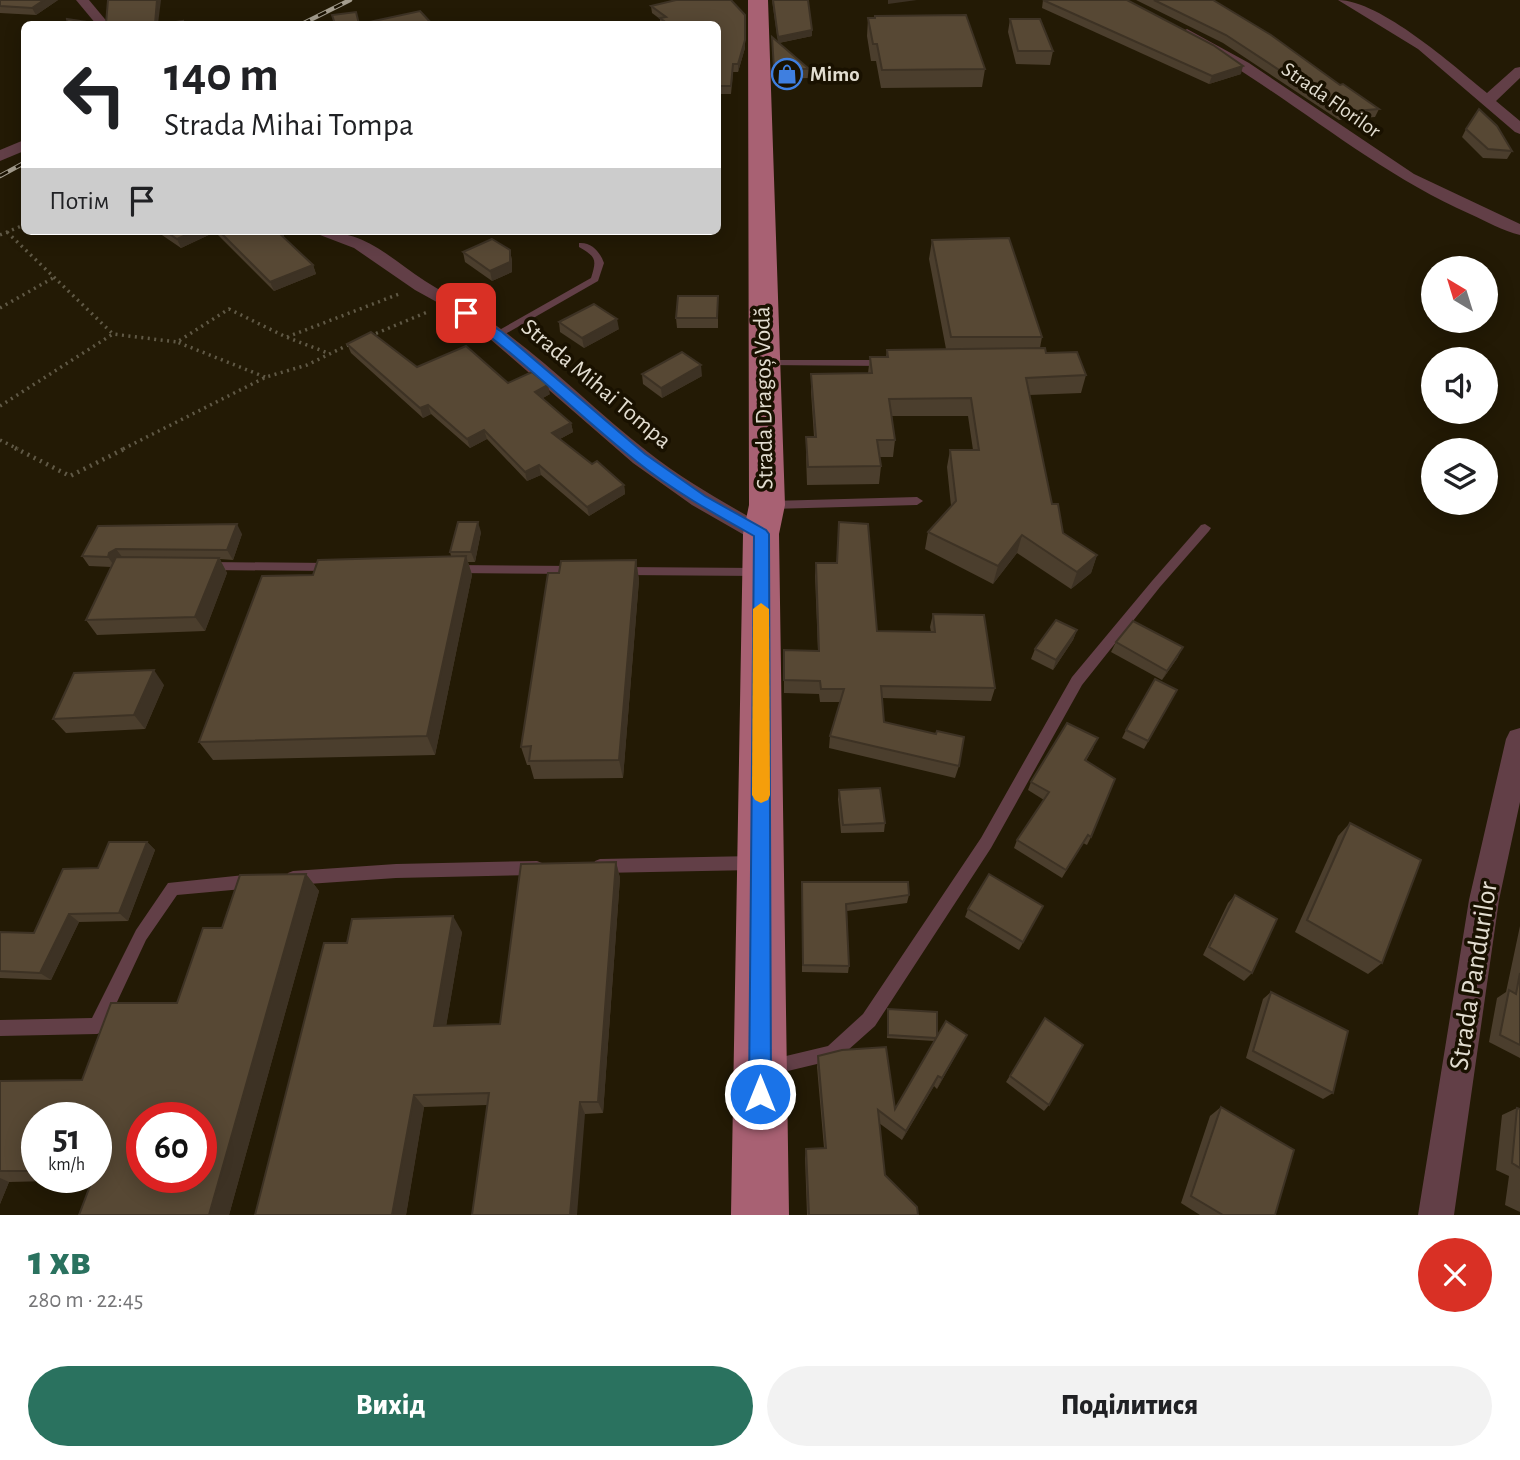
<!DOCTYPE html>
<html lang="uk">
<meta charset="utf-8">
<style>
body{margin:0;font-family:"Alegreya Sans",sans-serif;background:#f2f2f2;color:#202124;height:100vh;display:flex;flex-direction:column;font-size:26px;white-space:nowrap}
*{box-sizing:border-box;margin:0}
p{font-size:23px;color:#757577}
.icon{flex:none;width:38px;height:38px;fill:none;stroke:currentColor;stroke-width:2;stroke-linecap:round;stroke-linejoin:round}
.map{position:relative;height:1215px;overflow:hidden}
.drawer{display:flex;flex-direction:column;background:#fff;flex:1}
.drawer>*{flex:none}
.guide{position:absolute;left:21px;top:21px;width:700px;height:214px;border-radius:10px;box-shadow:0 4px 18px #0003;background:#fff;color:#202124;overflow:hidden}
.needle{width:46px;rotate:322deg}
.controls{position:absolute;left:1421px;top:256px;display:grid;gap:14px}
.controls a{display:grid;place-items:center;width:77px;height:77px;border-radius:50%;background:#fff;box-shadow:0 4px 18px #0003;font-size:35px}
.speed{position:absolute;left:21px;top:1102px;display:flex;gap:14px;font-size:35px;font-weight:700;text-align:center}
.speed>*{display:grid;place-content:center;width:91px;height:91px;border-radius:50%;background:#fff;box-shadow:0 4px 18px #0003;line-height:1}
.speed small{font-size:18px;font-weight:400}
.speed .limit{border:10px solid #d22;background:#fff;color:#111}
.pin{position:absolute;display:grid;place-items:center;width:60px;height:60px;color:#fff;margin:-30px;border-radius:14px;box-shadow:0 4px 10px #0006}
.me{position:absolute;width:77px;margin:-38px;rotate:0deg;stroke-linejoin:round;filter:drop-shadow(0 0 5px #0008)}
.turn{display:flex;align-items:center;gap:24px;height:147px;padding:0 28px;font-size:32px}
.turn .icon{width:91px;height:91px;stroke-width:2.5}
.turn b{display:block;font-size:49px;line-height:60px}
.then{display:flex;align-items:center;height:66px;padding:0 28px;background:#0003;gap:14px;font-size:26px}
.round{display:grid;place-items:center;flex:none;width:74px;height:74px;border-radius:37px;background:#f2f2f2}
.summary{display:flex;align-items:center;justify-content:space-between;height:119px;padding:0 28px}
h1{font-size:42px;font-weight:800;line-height:52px;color:#2a725f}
.action{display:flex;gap:14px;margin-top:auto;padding:14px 28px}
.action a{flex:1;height:80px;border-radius:42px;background:#2a725f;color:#fff;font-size:28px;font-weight:800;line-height:80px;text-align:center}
.action a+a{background:#f2f2f2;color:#202124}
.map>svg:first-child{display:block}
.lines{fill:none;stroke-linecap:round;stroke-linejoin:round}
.path-far1{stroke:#605946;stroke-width:3.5;stroke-dasharray:2 4.5;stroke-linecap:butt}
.path{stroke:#605946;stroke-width:4.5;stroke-dasharray:2 5;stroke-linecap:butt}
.lane{fill:#623f47;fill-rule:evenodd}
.street{fill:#623f47;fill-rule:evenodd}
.primary{fill:#a86173;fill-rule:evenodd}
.rail-casing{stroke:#a49d8e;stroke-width:4.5}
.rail{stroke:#191100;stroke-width:2.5;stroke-dasharray:9;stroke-linecap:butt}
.wall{fill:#4b3e2d;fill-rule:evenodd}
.shaded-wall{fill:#3d3224}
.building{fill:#574834;stroke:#3d3224;stroke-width:2;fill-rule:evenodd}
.route{fill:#1a73e8;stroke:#114b97;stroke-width:2}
.slow{fill:#f59e0b}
.labels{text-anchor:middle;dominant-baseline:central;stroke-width:7;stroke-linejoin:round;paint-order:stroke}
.far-poi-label{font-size:21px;font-weight:bold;fill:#e2ddd0;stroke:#191100;text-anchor:start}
.far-street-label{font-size:21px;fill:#e2ddd0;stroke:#191100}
.street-label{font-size:24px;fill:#e2ddd0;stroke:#191100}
.near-street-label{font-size:28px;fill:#e2ddd0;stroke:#191100}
</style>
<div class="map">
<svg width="1520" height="1215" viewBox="0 0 1520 1215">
<rect width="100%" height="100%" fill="#231a05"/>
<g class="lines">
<g class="path-far1">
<path d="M7,232L113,334"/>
<path d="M0,235L24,225"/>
<path d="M0,308L53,278"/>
<path d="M370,336L430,311"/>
<path d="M287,337L399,294"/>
<path d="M265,377L177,342L229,309L286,337L328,353"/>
<path d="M0,406L113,334L177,342"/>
<path d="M0,440L18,449"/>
<path d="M123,449L266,377L307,365L352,343"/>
</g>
<path class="path" d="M15,448L70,476L126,448"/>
<g class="lane">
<path d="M579,243C592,242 600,252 604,263L598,281L500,337H494V333L591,278C597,259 596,257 579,247Z"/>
<path d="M763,360H885L890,363L885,366L760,365L758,363Z"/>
<path d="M917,497L923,501L917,505L771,509L765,505L771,501Z"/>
<path d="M1205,524L1211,528L1209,531L1160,587L1082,685L991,848L875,1026L838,1059L771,1075L765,1073L763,1067L765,1061L828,1046L863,1014L981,838L1072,677L1152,581L1201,525Z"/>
<path d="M209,562L331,563L337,567L331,571L209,570L203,566Z"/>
<path d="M454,565L576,566L582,570L576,574L454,573L448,569Z"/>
<path d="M622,567L758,568L764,572L758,576L622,575L616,571Z"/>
<path d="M754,856L759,858L761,863L759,868L754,870L600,873L595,871L593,866L595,861L600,859Z"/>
<path d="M537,861L542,863L544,868L542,873L537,875L396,878L293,885L288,883L286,878L288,873L293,871L396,864Z"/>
<path d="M254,874L259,876L261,881L259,886L254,888L177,895L146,940L103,1032L97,1034L0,1036V1020L92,1018L136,930L168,883Z"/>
</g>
<g class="street">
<path d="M76,0H89L109,24H96Z"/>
<path d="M1338,0C1380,0 1454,66 1487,93L1515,68L1520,67V78L1496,101L1520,121V134L1515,132L1418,49Z"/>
<path d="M1187,29L1249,63L1414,174L1520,224V235C1503,231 1486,221 1470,214C1366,168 1282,89 1182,36L1180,33Z"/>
<path d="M24,140V151L0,161V150Z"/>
<path d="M317,231C366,231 387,256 425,281C451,297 477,311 501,329C553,367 598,413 648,452C685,481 728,505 769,528L773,534L769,540L761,542L753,540L692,505L633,463L490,339L444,306L415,290L354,248L320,235Z"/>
<path d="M1520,728V802L1499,900L1454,1215H1418L1469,900L1506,739L1510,731Z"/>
</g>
<path class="primary" d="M748,0H768L785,505L779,534L789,1215H731L743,534L749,505Z"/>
<g class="rail-casing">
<g id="rail">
<path d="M302,24L350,0"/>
<path d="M0,176L24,163"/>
</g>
</g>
<use href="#rail" class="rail"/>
</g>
<g class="wall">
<path d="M0,0H58L36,15L0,13Z"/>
<path d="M672,0H731L745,15V48L738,72H733L731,94H718V24H660V19L652,13L651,6L672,1Z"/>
<path d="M772,0H808L812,30V36L779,43L809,69V78L774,79L772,37L778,42Z"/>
<path d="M1043,0L1241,74L1209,84L1042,8Z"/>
<path d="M1136,0H1213L1340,85L1379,109L1375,117L1339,120L1223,43Z"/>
<path d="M875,16L985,69L982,87L881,88L876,61H871L867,36L868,18H875Z"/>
<path d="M1010,19L1053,51L1050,65L1016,64L1008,32Z"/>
<path d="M1466,129L1512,151L1507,159L1483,158L1462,137Z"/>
<path d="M156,231H282L285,239L313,265L316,274L274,291L215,232L181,248Z"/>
<path d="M932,240L1042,337L1040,348L1046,353L1086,375L1081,393L1029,395L1052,504L1063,533L1097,555L1091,573L1071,589L1017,553L993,584L925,549L928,532L951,506L947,467L950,450H973L968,416H892L895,440L893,457H880L881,466L879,484L807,485L806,455V437H814L811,392V374L868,373L870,357H886L887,350L946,349L929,259Z"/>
<path d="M510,250L512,261V272L492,281L465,262L463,252Z"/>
<path d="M718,306V328H677L676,318Z"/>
<path d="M559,322L619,329L584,348L560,332Z"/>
<path d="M347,344L417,367L508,383L550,394L543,398L571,423L573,432L560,439L592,464L624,485L625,494L589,516L541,475L527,481L487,439L470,448L431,414L423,418L351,353Z"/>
<path d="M642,374L702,376L662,398L643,384Z"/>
<path d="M98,526L242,534L233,560L220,559L227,573L205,631L97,635L86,620L111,567L89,566L82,556Z"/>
<path d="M481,532L475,562H468L472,575L435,755L213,760L199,742L313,575L451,556L450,552Z"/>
<path d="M636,560L639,580L623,778L534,779L530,765H527L521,747L559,573Z"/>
<path d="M816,563L877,631L931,632L930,627L933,614L995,688L991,701L882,698L884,722L959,766L955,778L829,748L830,736L840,702H820L819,694L784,693V650L818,651L815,576Z"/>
<path d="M1077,630L1073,640L1053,670L1031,659L1035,649Z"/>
<path d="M1116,642L1178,657L1162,680L1111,652Z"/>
<path d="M164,685L145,729L66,733L53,719Z"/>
<path d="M1177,690L1144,749L1122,738L1126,730Z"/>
<path d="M1094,747L1086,761L1091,837L1087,845L1083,843L1062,878L1014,848L1017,840L1044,800L1028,790L1031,782Z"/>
<path d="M839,790L885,823L884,832L841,833L838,799Z"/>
<path d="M1350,823L1382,963L1368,974L1295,932L1338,836Z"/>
<path d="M147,842L155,850L128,921L79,922L51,980L0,978V932L34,933L98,868Z"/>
<path d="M616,862L620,878L603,1113L585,1114L487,1105L424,1107L406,1215L347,943L462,932L446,1026L500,1024Z"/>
<path d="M306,874L319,891L229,1215H79L92,1180L9,1182L0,1204V1081L82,1080L111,1003H177L203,928H222L240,875ZM37,1118H96V1178H37ZM142,1118H201V1178H142Z"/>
<path d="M802,882L909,895L907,903L847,911L849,966L848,973L802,972Z"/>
<path d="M1235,895L1252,973L1244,981L1203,955L1228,903Z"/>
<path d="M1043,906L1019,950L965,917L968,909Z"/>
<path d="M1520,926V1058L1489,1042L1497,998L1506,992Z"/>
<path d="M1271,992L1333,1093L1323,1099L1246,1058L1263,999Z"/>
<path d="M888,1009L937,1036L961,1046L937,1089L934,1086L902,1140L879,1123L885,1175L918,1215H807L805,1158L806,1149L824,1148L817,1067L818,1056L895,1109L934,1041L887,1038Z"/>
<path d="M1045,1018L1049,1105L1044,1111L1006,1082Z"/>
<path d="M1221,1107L1275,1215H1200L1181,1203L1210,1116Z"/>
<path d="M1517,1108L1520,1109V1212L1505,1205L1509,1176L1496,1170L1502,1115Z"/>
</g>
<g class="shaded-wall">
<path d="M44,0H58L36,15L32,8Z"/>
<path d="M157,0H161L158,24H155Z"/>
<path d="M888,0H917L888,4Z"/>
<path d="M812,30V36L778,43V37Z"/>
<path d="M745,40V48L738,72V64Z"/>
<path d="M1243,66L1241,74L1209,84L1212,76Z"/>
<path d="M195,231H215V232L181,248L177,239Z"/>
<path d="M510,250L512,261V272L492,281L490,271Z"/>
<path d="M313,265L316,274L274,291L270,282Z"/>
<path d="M617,319L619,329L584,348L582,338Z"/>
<path d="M701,365L702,376L662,398L661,388Z"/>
<path d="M548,385L550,394L537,401L535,392Z"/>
<path d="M428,405L431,414L423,418L420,408Z"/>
<path d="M571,423L573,432L554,442L552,433Z"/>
<path d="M484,430L487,439L470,448L467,439Z"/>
<path d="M539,465L541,475L527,481L525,472Z"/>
<path d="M624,485L625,494L589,516L587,507Z"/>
<path d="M478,522L481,532L475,562L471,552Z"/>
<path d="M237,524L242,534L233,560L227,550Z"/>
<path d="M1022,535L1017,553L993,584L998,566Z"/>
<path d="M116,549L123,558L115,567L108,557L109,553Z"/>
<path d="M1097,555L1091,573L1071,589L1077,572Z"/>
<path d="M466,556L472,575L435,755L427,736Z"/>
<path d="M219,558L227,573L205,631L195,617Z"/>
<path d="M636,560L639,580L623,778L619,760Z"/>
<path d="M1077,630L1073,640L1053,670L1056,660Z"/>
<path d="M1183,647L1178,657L1162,680L1167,671Z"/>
<path d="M154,670L164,685L145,729L134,715Z"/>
<path d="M147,842L155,850L128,921L119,913Z"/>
<path d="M616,862L620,878L603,1113L598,1102Z"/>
<path d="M306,874L319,891L229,1215H209Z"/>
<path d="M69,914L79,922L51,980L40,973Z"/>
<path d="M453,916L462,932L444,1039L434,1026Z"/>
<path d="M967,1035L961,1046L937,1089L942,1078Z"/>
<path d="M938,1076L934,1086L902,1140L906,1131Z"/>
<path d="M414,1095L424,1107L406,1215H392Z"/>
<path d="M580,1102L585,1114L577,1215H570Z"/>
<path d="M0,1178L9,1182L0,1204Z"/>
</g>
<g class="building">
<path d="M0,0H44L32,8L0,6Z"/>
<path d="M108,0H157L155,24H106Z"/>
<path d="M676,0H731L745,15V40L738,64H733L731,86H718V24H668L660,18L666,17L651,6Z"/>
<path d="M773,0H808L812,30L778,37Z"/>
<path d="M1043,0H1127L1213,45L1243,66L1212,76Z"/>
<path d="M1154,0H1213L1271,35L1340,85L1343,84L1379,109L1343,112L1226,35Z"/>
<path d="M420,11L432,24L438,22L440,24H360Z"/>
<path d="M356,12L359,24H335L332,15Z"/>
<path d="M966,15L985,69L882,70L877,44H873L868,18H875V16Z"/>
<path d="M67,19L100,24H68Z"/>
<path d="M1010,19H1040L1053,51H1018Z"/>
<path d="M183,21V24H163Z"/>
<path d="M772,37L809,69H774Z"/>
<path d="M1479,109L1497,126L1512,151L1488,149L1466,129Z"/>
<path d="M165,231H195L177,239Z"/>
<path d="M219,231H282L279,233L313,265L270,282Z"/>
<path d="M1009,238L1042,337H951L932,240Z"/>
<path d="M492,239L510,250V262L490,271L463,252Z"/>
<path d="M678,296H718L717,318H676Z"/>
<path d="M594,304L617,319L582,338L559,322Z"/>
<path d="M371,332L417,367L466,346L508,383L532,372L548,385L535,392L571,423L552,433L592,464L597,461L624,485L587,507L539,465L525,472L484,430L467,439L428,405L420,408L347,344Z"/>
<path d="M1045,348L1046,353L1077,352L1086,375L1026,378L1052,504H1058L1063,533L1097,555L1077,572L1022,535L998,566L928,532L956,501L950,450H979L971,398L889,399L895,440H877L881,466L808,467L806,437H816L811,374L872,373L870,357H888L887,350Z"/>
<path d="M682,352L701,365L661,388L642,374Z"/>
<path d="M458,522H478L471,552H450Z"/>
<path d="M839,522L868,524L877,631L935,632L933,614L984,615L995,688L881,686L884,722L936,734L937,731L964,737L959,766L830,736L844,689H821L820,681L784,680V650L819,651L816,563H837Z"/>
<path d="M237,524L227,550L116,549L109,553L108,557L82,556L98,526Z"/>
<path d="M466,556L427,736L199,742L262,576L313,575L318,560Z"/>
<path d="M116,557L219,558L195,617L86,620Z"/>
<path d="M636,560L619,760L529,761L531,746L521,747L548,573H559L561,561Z"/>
<path d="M1056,620L1077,630L1056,660L1035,649Z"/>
<path d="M1133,621L1183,647L1167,671L1116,642Z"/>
<path d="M154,670L134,715L53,719L74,673Z"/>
<path d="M1155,679L1177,690L1148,741L1126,730Z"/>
<path d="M1067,723L1098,738L1085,760L1115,779L1091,837L1088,835L1066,870L1017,840L1049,792L1031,782Z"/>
<path d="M880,788L885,823L843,825L839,790Z"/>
<path d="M1350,823L1421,860L1382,963L1307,920Z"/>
<path d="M109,842H147L119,913L69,914L40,973L0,971V932L34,933L63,869L98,868Z"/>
<path d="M616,862L598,1102H580L570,1215H472L489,1093L414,1095L392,1215H255L324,943H347L352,919L453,916L434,1026L500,1024L521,864Z"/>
<path d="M306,874L209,1215H79L93,1178H96V1118H37V1171H0V1081L82,1080L111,1003H177L203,928H222L240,875ZM142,1118H201V1178H142Z"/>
<path d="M989,874L1043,906L1023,942L968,909Z"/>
<path d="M802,882H908L909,895L846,904L849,966L803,965Z"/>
<path d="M1235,895L1277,919L1252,973L1209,947Z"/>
<path d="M1520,973V1045L1500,1035L1509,990L1516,994Z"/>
<path d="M1271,992L1348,1031L1333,1093L1253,1051Z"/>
<path d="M888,1009L937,1012V1036L936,1038L888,1035Z"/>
<path d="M1045,1018L1083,1045L1049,1105L1010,1076Z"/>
<path d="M946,1021L967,1035L942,1078L938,1076L906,1131L878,1110L885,1175L917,1207L918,1215H809L806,1149L826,1148L818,1056L842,1050L886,1047L895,1109Z"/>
<path d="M1221,1107L1294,1150L1275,1215H1223L1191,1196Z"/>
<path d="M1517,1108L1520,1109V1168L1512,1163Z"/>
</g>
<path class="route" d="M466,309L502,332L645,454L705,496L766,530L769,534L771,1094L768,1101L760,1105L752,1101L749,1094L754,536C713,513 672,490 636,461C576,414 524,359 462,316L460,313Z"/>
<path class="slow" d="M761,603L769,609L770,795L768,800L761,803L755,800L752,795L753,609Z"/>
<defs>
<g id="shop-ring" transform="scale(1.575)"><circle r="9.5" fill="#191100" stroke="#3f7fe0" stroke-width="1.5"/><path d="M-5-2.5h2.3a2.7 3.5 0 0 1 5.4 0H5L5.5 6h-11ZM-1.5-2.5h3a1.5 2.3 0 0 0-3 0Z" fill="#3f7fe0"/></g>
</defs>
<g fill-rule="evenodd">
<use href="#shop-ring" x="787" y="74"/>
</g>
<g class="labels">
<g class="far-poi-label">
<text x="810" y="74">Mimo</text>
</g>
<g class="far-street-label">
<text transform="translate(1331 100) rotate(35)">Strada Florilor</text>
</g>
<g class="street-label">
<text transform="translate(596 384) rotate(40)">Strada Mihai Tompa</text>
<text transform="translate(764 398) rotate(-91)">Strada Dragoș Vodă</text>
</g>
<g class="near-street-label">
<text transform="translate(1474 976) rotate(-81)">Strada Pandurilor</text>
</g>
</g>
</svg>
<div class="controls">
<a><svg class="needle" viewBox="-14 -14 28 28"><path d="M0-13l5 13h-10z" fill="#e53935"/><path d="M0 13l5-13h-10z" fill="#757577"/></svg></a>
<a><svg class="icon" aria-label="sound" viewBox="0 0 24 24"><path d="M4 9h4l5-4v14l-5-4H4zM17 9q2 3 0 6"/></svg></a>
<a><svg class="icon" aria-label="layers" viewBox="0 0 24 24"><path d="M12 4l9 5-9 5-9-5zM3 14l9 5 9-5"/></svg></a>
</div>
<div class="speed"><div>51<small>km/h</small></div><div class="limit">60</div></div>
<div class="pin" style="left:466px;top:313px;background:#d93025"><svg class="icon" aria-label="arrive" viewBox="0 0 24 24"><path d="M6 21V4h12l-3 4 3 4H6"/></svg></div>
<svg class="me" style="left:760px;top:1094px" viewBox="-20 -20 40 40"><circle r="17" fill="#1a73e8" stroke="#fff" stroke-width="3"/><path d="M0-11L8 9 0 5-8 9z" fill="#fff"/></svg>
<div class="guide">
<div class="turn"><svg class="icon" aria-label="left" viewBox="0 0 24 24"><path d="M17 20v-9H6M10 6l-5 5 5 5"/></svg><div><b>140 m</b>Strada Mihai Tompa</div></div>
<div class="then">Потім<svg class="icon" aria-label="arrive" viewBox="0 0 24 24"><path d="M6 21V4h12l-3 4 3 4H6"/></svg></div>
</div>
</div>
<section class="drawer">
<div class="summary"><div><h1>1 хв</h1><p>280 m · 22:45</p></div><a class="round" style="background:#d93025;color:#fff"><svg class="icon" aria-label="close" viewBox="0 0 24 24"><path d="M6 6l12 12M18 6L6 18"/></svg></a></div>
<div class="action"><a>Вихід</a><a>Поділитися</a></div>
</section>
